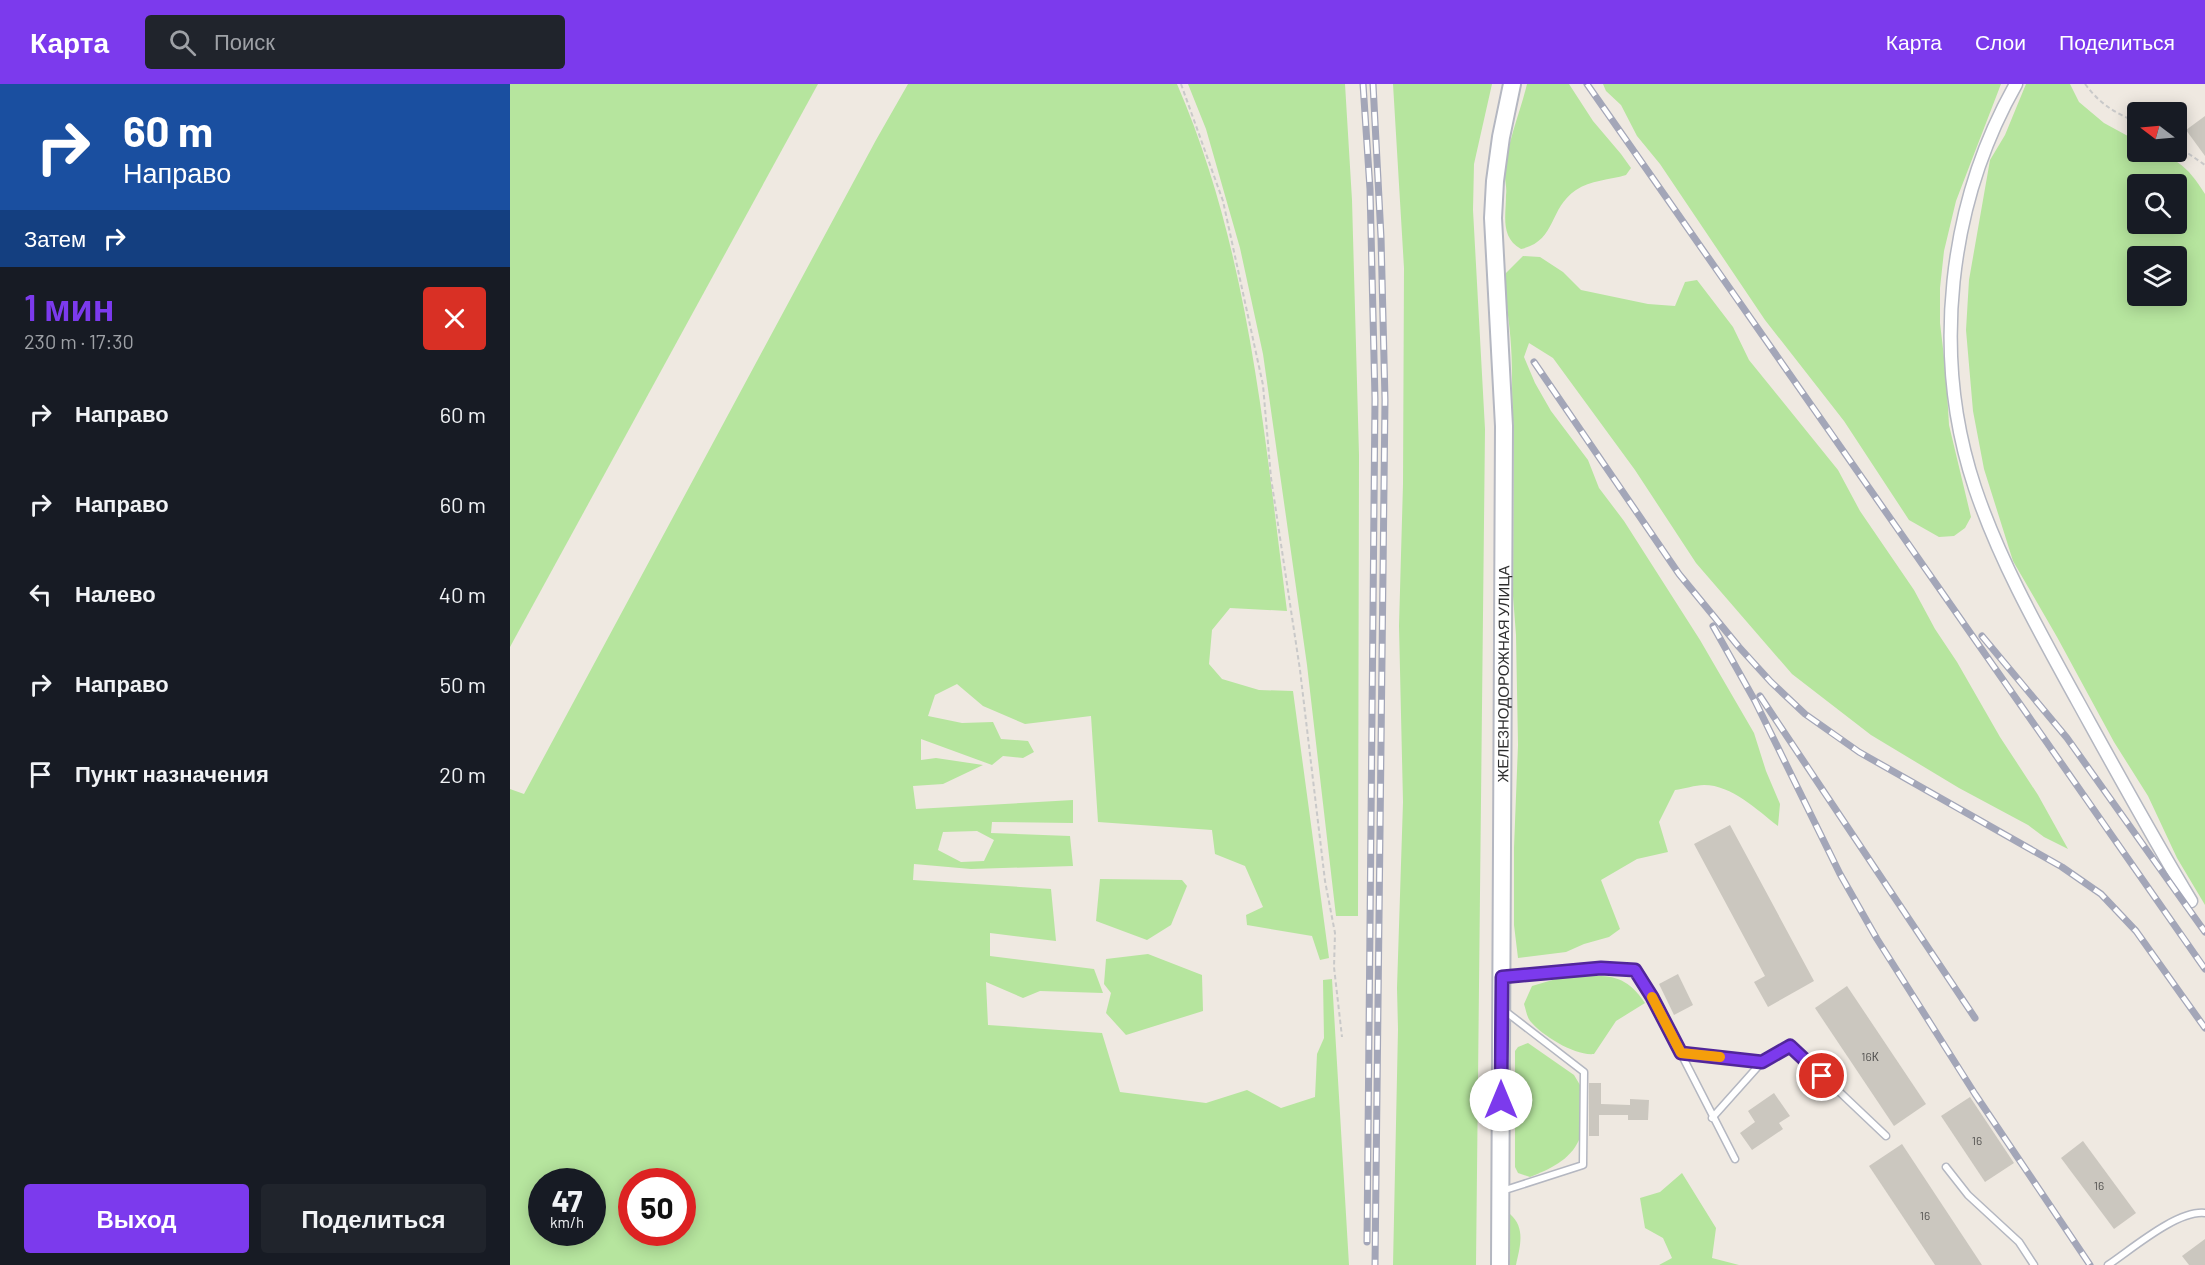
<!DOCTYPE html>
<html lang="ru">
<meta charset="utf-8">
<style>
body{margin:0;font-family:Barlow,sans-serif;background:#20242c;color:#f1f3f6;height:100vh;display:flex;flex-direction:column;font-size:22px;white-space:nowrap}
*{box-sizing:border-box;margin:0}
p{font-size:20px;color:#9ea1a6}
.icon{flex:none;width:33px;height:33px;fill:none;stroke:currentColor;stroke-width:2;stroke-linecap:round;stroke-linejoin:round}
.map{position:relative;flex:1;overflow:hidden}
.panel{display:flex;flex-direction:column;background:#171b24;width:510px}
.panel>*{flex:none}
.banner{background:#1a4fa0;color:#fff;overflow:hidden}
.needle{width:39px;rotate:286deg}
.fabs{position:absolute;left:1617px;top:18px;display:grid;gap:12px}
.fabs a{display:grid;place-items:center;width:60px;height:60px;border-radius:6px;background:#171b24;box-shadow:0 3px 15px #0003;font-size:30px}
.speed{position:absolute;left:18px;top:1084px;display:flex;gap:12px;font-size:30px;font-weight:700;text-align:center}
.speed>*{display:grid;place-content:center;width:78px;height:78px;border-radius:50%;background:#171b24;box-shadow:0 3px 15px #0003;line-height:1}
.speed small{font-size:15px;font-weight:400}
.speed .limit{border:9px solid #d22;background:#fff;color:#111}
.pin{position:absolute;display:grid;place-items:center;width:51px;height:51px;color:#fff;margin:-26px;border:3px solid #fff;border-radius:50%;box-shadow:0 2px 6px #0007}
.me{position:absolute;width:66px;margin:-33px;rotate:0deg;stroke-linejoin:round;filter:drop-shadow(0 0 4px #0008)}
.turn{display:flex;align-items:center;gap:21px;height:126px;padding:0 24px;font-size:27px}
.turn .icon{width:78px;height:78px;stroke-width:2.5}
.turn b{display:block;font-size:42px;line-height:51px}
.then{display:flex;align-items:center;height:57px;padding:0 24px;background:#0003;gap:12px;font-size:22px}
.round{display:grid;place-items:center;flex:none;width:63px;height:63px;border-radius:6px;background:#20242c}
.headline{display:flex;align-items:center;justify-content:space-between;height:102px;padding:0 24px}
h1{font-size:36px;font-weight:600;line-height:45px;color:#7c3aed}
.button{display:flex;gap:12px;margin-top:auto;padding:12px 24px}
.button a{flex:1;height:69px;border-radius:6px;background:#7c3aed;color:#fff;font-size:24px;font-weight:600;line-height:69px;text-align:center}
.button a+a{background:#20242c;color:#f1f3f6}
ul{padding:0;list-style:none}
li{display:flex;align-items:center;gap:18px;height:90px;padding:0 24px}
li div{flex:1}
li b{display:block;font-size:22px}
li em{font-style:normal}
header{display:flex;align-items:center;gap:36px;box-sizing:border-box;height:84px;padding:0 30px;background:#7c3aed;color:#fff}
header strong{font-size:28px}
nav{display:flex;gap:33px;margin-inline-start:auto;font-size:21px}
.search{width:420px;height:54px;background:#20242c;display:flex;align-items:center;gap:15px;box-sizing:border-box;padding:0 21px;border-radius:6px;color:#9ea1a6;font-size:22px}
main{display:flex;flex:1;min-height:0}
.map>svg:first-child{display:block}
.green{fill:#b6e59e;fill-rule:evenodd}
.building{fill:#cbc7bf}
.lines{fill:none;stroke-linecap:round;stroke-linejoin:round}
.lane-casing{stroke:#b4b7c1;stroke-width:9}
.street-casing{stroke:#b4b7c1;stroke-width:15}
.secondary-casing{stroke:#b4b7c1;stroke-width:20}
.path{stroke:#c9c9c9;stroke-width:2;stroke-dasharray:4.5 3;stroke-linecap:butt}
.lane{stroke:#fff;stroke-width:6}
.street{stroke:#fff;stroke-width:12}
.secondary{stroke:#fff;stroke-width:16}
.rail-casing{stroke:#a3a6b8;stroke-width:7}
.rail{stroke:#fff;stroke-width:4.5;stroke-dasharray:14;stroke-linecap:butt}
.route-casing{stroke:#51269a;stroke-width:15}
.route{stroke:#7c3aed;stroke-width:10}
.slow{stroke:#f59e0b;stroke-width:10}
.labels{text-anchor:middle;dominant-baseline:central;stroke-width:4.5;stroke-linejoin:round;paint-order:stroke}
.number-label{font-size:12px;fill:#555452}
.street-label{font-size:15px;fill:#2e2e2e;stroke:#fff}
</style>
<header>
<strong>Карта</strong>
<div class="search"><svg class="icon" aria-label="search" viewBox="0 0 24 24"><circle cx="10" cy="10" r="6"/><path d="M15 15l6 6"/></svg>Поиск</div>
<nav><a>Карта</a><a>Слои</a><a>Поделиться</a></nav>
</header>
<main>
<section class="panel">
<div class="banner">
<div class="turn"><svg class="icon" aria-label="right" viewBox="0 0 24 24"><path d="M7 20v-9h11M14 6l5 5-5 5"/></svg><div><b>60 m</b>Направо</div></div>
<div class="then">Затем<svg class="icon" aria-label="right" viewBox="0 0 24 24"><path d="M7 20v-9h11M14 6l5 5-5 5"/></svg></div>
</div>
<div class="headline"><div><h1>1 мин</h1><p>230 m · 17:30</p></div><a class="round" style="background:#d93025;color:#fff"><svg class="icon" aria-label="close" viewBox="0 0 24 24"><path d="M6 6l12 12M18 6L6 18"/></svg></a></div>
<ul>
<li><svg class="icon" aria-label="right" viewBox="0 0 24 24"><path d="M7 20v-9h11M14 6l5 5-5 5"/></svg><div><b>Направо</b></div><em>60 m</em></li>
<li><svg class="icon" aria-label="right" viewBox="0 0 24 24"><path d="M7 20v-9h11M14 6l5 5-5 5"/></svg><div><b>Направо</b></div><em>60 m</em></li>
<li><svg class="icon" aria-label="left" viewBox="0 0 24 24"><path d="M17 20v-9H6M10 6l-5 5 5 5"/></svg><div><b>Налево</b></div><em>40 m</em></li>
<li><svg class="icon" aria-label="right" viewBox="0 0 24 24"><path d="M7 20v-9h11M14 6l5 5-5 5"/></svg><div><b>Направо</b></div><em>50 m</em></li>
<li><svg class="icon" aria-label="arrive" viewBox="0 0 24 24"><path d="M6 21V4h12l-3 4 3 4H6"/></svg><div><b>Пункт назначения</b></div><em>20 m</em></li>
</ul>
<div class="button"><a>Выход</a><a>Поделиться</a></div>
</section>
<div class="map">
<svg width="1695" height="1181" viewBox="0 0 1695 1181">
<rect width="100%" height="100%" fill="#efe9e1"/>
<g class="green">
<path d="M0,0H308L0,563Z"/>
<path d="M398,0H667C739,166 754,349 777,527L720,524L702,546L699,580L712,595L749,606L783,607L819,874L810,876L802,852L737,841L736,831L753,823L735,782L705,770L702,746L588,738L581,632L515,640L473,622L447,600L425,611L418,632L452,639L483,638L491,655L518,657L524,668L513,674L493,672L482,681L411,655V676L426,674L473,681L433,700L403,702L406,725L563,716V739L482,738L481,749L560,752L563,782L461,785L404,780L403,796L541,805L546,857L480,849V872L584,885L593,909L530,907L513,914L476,898L478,941L592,949L610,1008L696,1019L737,1006L771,1024L805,1013L807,970L814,954L813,896L822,895L839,1181H0V705L14,710L366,56ZM467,747L484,756L474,777L451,778L428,766L433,748ZM32,1098H82V1149H32ZM122,1098H172V1149H122Z"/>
<path d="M678,0H835L842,116L849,371L848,832H826L797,581L753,270L730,164L696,45Z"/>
<path d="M883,0H982L964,80L963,126L975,345L966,1181H883L888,945L887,904L893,718L889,542L893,400L894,184Z"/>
<path d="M1017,0H1059L1083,37L1111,70L1121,84L1116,91C1100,96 1080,96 1066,106C1038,125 1047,157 1011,165C990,153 996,132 996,111C997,104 995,98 995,92C996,60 1010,30 1017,0Z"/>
<path d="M1093,0H1491L1446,117L1434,167L1430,204V239L1436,290L1439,341L1461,433L1455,444L1444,452L1429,453L1399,436L1334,337L1255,236L1150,80L1127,52L1111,21L1096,7Z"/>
<path d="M1516,0H1560L1569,18L1594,39L1627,57L1628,68C1662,68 1678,82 1695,110V821L1667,774L1638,712L1604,658L1547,553L1503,477L1474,385L1463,327L1456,246L1459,196L1480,76L1495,51ZM1628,100H1666V140H1628ZM1628,172H1666V212H1628Z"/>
<path d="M1013,172L1030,173L1053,188L1071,206L1138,220L1165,222L1175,198L1187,196L1223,243L1239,276L1328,386L1350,427L1404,506L1425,545L1447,578L1490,653L1528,711L1558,765L1534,753L1518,741L1449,704L1361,651L1282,590L1186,479L1125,386L1043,274L1019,259L1014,273L1025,299L1041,327L1078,376L1089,404L1114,437L1190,556L1244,649L1256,687L1270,720L1268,742C1247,726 1222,701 1194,701C1185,701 1174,705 1165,706L1149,738L1158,768L1127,775L1091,796L1110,845L1099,853L1074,860L1056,868L1008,874L1004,841V764L1008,661L1006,551L1003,512L1004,346C1001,318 1003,290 1001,262C1000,238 994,213 996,189Z"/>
<path d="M590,795L672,796L677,802L661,841L637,856L586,837Z"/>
<path d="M638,870L692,891L693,927L616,951L596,929L601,909L594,900L596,875Z"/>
<path d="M1069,892C1101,891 1116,891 1135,919L1106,937L1084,970C1065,972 1033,952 1021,938C1017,934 1016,926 1014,920L1022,902L1046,895Z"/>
<path d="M1018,959L1064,991L1070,1001L1069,1056C1060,1076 1040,1085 1020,1093L1008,1089L1005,1083V967L1008,963Z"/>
<path d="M1172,1089L1206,1144L1202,1174L1229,1181H1149L1162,1174L1153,1154L1135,1144L1130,1114L1150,1108Z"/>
<path d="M1000,1130C1016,1144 1010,1163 1006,1181H996V1134Z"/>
</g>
<g class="building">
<path d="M1695,32V72L1676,46Z"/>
<path d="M1220,741L1304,897L1258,923L1244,898L1255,892L1184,760Z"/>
<path d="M1168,890L1183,921L1164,931L1149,900Z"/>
<path d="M1337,902L1416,1020L1384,1042L1305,924Z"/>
<path d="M1079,999H1091V1020L1120,1021V1015L1139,1016L1138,1036H1118V1031H1089V1052H1079Z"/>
<path d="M1264,1009L1280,1032L1269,1039L1273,1045L1242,1066L1230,1049L1245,1038L1238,1027Z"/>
<path d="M1460,1013L1504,1079L1475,1098L1431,1032Z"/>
<path d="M1573,1057L1626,1129L1604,1145L1551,1074Z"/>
<path d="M1392,1060L1472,1181H1425L1359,1082Z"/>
<path d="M1695,1155V1181H1679L1672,1172Z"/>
</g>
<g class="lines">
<g class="lane-casing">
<g id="lane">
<path d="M992,893L1091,884L1126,886L1142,913L1225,1075"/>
<path d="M1171,969L1252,978L1280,961L1376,1052"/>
<path d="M1202,1034L1252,978"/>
<path d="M1436,1083L1458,1111L1509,1158L1524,1181"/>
<path d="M992,1107L1073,1081L1074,988L995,927"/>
<path d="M1598,1181C1622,1165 1667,1126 1695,1129"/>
</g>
</g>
<g class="street-casing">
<path id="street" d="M1506,0C1438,120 1421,272 1465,404C1490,478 1529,547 1567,616C1604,683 1641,751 1681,817"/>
</g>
<g class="secondary-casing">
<g id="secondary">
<path id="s1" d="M990,1181L994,342L983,134L985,97L991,53L1002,0"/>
</g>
</g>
<g class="path">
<path d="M671,0L713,117L753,301L761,394L790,586L815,797L825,849L824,883L832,953"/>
<path d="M1575,0C1591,21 1604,28 1628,39"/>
<path d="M1666,61L1695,81"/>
</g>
<use href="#lane" class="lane"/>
<use href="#street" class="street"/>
<use href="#secondary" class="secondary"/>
<g class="rail-casing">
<g id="rail">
<path d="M853,0L860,105L865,315L857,1158"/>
<path d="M863,0L871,153L875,316L865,1181"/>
<path d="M1077,0L1695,885"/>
<path d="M1024,278L1169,490L1229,563L1261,598L1295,630L1349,668L1552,783L1591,810L1626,847L1695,944"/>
<path d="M1203,542L1245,617L1330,790L1367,855L1465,1010L1580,1181"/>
<path d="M1472,552L1557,654L1695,848"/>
<path d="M1250,612L1465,934"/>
</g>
</g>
<use href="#rail" class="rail"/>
</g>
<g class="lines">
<g class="route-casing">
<path id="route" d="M991,1016L992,893L1091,884L1125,886L1142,913L1171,969L1252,978L1280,962L1312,992"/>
</g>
<use href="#route" class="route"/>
<path class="slow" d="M1142,913L1171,969L1210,973"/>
</g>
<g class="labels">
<g class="number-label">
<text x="1360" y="972">16К</text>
<text x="1467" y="1056">16</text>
<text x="1589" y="1101">16</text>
<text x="1415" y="1131">16</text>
</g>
<g class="street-label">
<text stroke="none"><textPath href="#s1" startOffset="591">ЖЕЛЕЗНОДОРОЖНАЯ УЛИЦА</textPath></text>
</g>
</g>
</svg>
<div class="fabs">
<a><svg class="needle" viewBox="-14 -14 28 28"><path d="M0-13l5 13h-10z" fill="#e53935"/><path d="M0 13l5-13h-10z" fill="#9ea1a6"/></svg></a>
<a><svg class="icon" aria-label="search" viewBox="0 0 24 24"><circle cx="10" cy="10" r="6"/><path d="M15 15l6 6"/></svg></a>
<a><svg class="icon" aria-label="layers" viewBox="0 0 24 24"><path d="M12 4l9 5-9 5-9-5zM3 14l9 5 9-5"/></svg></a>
</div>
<div class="speed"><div>47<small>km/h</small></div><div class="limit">50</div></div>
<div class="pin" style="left:1312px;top:992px;background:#d93025"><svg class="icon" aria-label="arrive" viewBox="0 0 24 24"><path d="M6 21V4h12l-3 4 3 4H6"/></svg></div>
<svg class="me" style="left:991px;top:1016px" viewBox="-20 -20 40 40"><circle r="19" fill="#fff"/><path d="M0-13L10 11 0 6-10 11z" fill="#7c3aed"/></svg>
</div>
</main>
